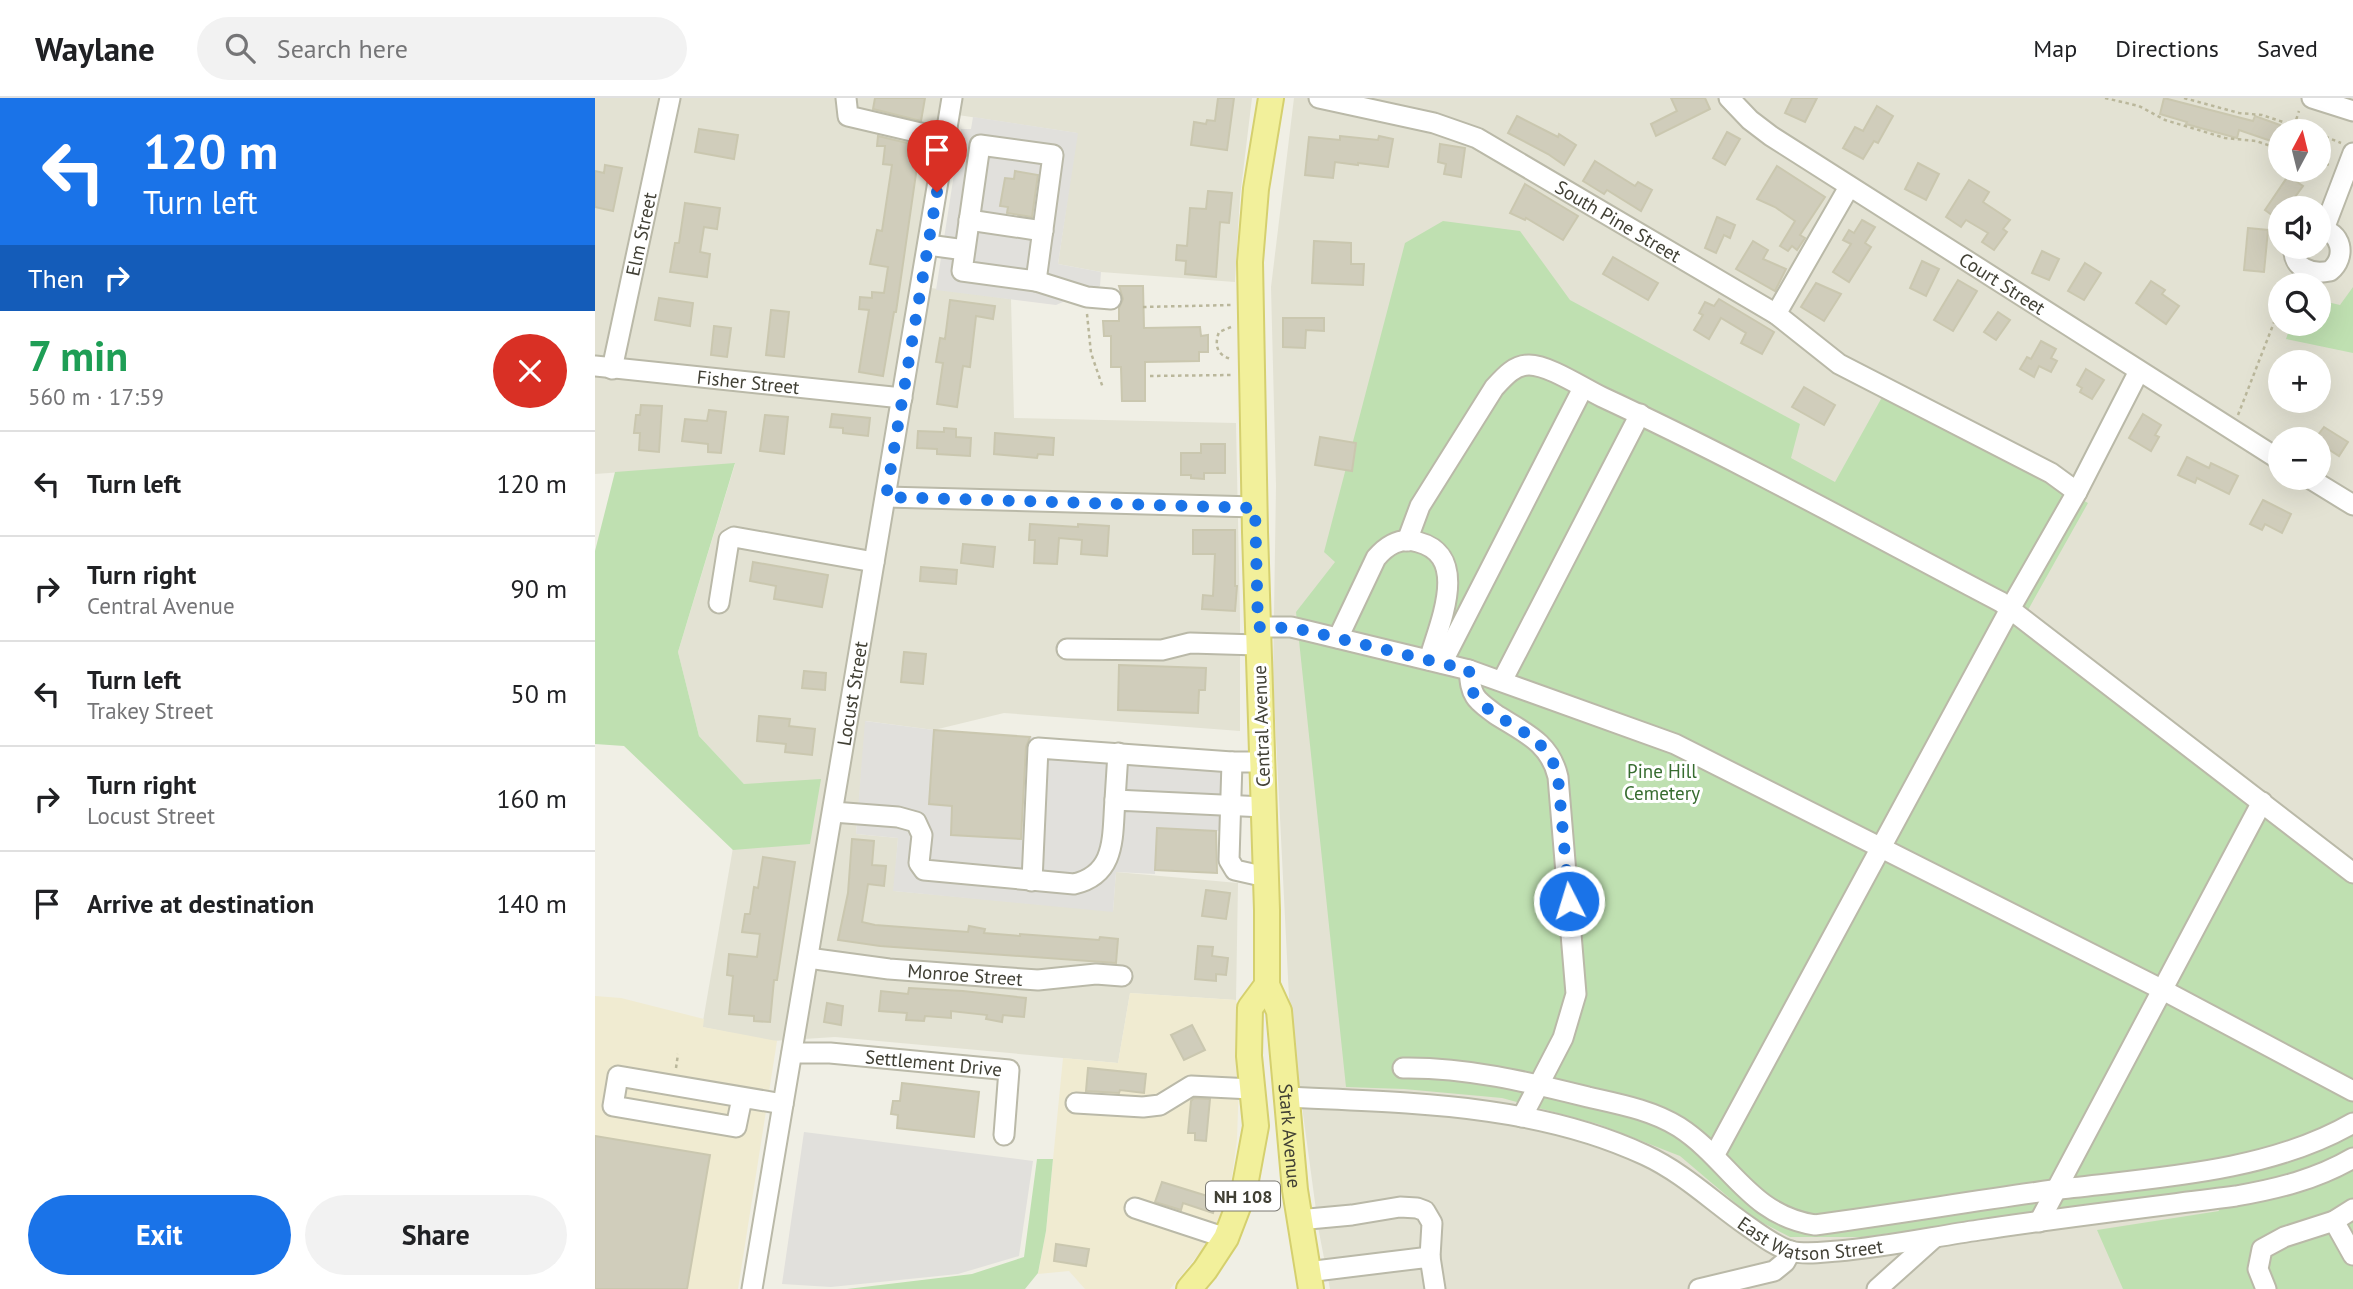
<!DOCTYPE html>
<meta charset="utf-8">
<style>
body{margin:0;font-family:"PT Sans",sans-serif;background:#f2f2f2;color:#202124;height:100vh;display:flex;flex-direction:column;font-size:26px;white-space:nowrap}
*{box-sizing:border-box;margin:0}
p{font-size:23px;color:#757577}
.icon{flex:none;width:38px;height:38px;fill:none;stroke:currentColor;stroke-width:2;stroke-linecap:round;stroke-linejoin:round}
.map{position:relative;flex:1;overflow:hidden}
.side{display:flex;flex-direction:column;background:#fff;width:595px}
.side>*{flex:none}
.banner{background:#1a73e8;color:#fff;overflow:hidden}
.needle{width:46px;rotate:7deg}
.fabs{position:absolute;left:1673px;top:21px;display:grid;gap:14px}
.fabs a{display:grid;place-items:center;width:63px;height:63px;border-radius:50%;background:#fff;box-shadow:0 7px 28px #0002;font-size:35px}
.pin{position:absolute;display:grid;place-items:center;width:60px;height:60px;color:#fff;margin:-72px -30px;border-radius:50% 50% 50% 0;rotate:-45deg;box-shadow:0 0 7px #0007}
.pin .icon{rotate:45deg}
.me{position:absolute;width:77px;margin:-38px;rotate:355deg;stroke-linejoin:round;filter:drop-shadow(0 0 5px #0008)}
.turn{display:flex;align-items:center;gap:24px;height:147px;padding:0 28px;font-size:32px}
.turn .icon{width:91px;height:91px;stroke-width:2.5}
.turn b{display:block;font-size:49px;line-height:60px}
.then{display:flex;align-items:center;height:66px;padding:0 28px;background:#0003;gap:14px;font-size:26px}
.round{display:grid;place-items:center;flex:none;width:74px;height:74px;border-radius:37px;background:#f2f2f2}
.overview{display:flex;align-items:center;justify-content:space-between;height:119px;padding:0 28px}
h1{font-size:42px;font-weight:700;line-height:52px;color:#1e9e55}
.primary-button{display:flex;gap:14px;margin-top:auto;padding:14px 28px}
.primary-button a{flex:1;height:80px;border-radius:42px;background:#1a73e8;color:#fff;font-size:28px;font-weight:700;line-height:80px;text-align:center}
.primary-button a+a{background:#f2f2f2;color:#202124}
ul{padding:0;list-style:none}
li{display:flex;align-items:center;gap:21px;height:105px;padding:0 28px;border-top:2px solid #e0e0e0}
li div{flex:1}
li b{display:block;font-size:26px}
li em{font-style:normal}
header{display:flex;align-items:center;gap:42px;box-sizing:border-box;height:98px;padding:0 35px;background:#fff;border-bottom:2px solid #e0e0e0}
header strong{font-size:33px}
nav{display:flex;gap:38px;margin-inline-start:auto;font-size:24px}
.search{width:490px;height:63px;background:#f2f2f2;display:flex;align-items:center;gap:18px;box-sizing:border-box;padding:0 24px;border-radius:38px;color:#757577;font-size:26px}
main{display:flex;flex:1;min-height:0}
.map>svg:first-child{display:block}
.residential{fill:#e3e2d3;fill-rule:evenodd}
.commercial{fill:#f0ebd1}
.green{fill:#bfe0b1}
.parking{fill:#e1e0dc;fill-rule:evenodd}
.building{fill:#d0cdbb;stroke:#cac7af;stroke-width:2}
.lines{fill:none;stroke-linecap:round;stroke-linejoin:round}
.minor-casing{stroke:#bab9a8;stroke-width:23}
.major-casing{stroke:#d5d06e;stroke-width:28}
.path{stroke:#bab79b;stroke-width:2.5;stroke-dasharray:3.5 3.5;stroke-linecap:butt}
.minor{stroke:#fff;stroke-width:19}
.major{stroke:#f2f09b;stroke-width:24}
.route{stroke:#1a73e8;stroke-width:12;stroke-dasharray:0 21.6}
.labels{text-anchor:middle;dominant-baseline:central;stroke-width:6;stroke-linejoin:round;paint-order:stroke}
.shield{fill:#fff;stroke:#7a7972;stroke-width:2}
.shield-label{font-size:18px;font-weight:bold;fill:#414035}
.street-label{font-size:19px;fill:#414035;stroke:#fff}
.park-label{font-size:19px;fill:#376c30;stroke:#fff}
</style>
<header>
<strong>Waylane</strong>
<div class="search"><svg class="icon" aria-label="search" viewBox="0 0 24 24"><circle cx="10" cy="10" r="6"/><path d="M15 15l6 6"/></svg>Search here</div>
<nav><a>Map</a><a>Directions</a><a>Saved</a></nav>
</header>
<main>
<section class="side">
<div class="banner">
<div class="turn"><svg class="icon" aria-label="left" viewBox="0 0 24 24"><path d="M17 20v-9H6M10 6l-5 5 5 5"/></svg><div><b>120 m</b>Turn left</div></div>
<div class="then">Then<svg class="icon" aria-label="right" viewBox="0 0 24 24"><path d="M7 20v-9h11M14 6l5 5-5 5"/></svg></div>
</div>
<div class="overview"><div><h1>7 min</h1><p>560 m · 17:59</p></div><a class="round" style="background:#d93025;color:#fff"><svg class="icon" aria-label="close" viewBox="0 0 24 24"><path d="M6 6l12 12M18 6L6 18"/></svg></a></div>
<ul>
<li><svg class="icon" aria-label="left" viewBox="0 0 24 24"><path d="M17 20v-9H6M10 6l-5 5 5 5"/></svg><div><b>Turn left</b></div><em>120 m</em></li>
<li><svg class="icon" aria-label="right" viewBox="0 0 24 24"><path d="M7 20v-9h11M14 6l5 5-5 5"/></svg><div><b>Turn right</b><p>Central Avenue</p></div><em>90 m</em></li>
<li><svg class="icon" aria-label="left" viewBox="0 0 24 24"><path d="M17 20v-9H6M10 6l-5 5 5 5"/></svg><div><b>Turn left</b><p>Trakey Street</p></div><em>50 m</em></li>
<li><svg class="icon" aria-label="right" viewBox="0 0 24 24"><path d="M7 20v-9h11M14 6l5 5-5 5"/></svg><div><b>Turn right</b><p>Locust Street</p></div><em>160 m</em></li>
<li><svg class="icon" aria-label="arrive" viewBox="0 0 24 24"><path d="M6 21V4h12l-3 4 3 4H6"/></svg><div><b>Arrive at destination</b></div><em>140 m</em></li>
</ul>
<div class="primary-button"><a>Exit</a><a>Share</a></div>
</section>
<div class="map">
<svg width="1758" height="1191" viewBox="0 0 1758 1191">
<rect width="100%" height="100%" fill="#f0efe5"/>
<g class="residential">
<path d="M0,0H657L645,99L640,184L506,174L463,166L482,35L363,17L336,190L416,201L419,320L641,325L645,520V633L409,615L339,632L271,623L261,736L303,740L299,793L518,813L521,774L643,785L641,902L535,895L523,965L240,939L177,943L107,929L149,686L104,638L83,554L140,366L0,376Z"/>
<path d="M699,0H1758V1191H735L724,1134L695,920L678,580L681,388L676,189ZM1685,33H1724V72H1685ZM1685,110H1724V149H1685ZM1685,187H1724V226H1685ZM1685,264H1724V303H1685ZM1685,341H1724V380H1685Z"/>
</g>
<g class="commercial">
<path d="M535,895L641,902L646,924L642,1041L634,1100L615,1142L575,1191H490L474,1173L443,1176L451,1133L468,960L523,965Z"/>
<path d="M0,898L26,900L109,921L108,929L182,943L143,1191H0Z"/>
</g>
<g class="green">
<path d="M848,123L925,133L975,202L1205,326L1196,360L1240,384L1291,292L1493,405L1433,512L1758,761V1191H1528L1502,1132L1624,1113L1617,1091L1267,1139H1195L1158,1120L1085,1058L1003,1026L907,1000L809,991L751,989L701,514L740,464L729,454L810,145Z"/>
<path d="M1758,189V255L1691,241L1696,226H1724V202L1745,207Z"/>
<path d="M140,365L83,554L104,638L149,686L226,681L215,746L138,752L29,648L0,646V453L20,374Z"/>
<path d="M442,1061H458L451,1133L443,1175L430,1191H252L377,1176L429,1159Z"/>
</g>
<g class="parking">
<path d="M378,19L483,35L463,166L506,174L505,188L461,207L341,192L366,31H376ZM421,73L444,77L437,121L412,117L413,109L405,107L410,80L419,81Z"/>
<path d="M270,623L339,632L334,706L357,708L356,737L426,741L435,639L637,655L636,734L562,730L560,776L521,774L518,814L298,793L303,740L261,736Z"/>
<path d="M209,1034L438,1063L424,1158L363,1176L236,1189L187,1186Z"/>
</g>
<g class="building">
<path d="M280,0H330L326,23L278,11Z"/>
<path d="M623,0H639L632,52L596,47L599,24L611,26L612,22L620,23Z"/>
<path d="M1076,0H1110L1115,11L1061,38L1056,26L1082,13Z"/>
<path d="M1197,0H1222L1210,24L1190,15Z"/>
<path d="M1569,0L1658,23L1660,18L1685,27V46L1644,32L1642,40L1591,26L1592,24L1565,16Z"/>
<path d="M1282,8L1298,18L1283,45L1279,43L1268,61L1248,50L1260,29L1268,33Z"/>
<path d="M922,18L963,39L964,36L981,47L969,67L953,56L913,35Z"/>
<path d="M104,31L143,37L139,61L100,54Z"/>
<path d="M1132,34L1145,41L1130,67L1118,60Z"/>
<path d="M283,38L325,48L301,214H299L288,278L264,274L274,212L264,211L265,199L277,200V194L289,195L293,169L275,166L282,132L287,133L297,67L288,66L290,48H282Z"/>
<path d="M745,38L783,42L784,38L798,41L793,69L763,65V67L740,64L738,80L710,77L714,39L745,42Z"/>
<path d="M845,46L870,50L866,79L849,76L851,66L843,64Z"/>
<path d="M1000,63L1040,88L1043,84L1057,92L1046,113L1012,92L1009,96L988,83Z"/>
<path d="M1323,65L1344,76L1331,102L1310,91Z"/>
<path d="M10,67L27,70L18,113L0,109V73L9,75Z"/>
<path d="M1182,68L1230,99L1205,137L1210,140L1202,152L1197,148L1193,153L1185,148L1200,123L1180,109L1162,101Z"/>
<path d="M420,73L443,77L437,119L412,115L413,109L405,108L410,80L419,81Z"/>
<path d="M1693,78L1708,88L1692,110H1685V123L1670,112Z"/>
<path d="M1374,82L1394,94L1388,104L1415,122L1408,131L1412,134L1399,152L1387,144L1393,135L1371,122L1366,129L1351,119Z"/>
<path d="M930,86L983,118L968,142L931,120L930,122L915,115Z"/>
<path d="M613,93L637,95L634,125L625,124L621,179L590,176L591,163L581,162L582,147L592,148L595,110L611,111Z"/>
<path d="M90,105L125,110L122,131L109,129L105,154L115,156L112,179L75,174L80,145H84Z"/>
<path d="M1122,119L1140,127L1135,140L1129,137L1121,155L1110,150Z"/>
<path d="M1267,122L1280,129L1270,145L1276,149L1254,184L1238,174L1256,146L1248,142L1254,132L1259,135Z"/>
<path d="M1653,130L1673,132L1669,174L1649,172Z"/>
<path d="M719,143L756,145V166H769L768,187L717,185Z"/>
<path d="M1158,143L1173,152L1168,161L1191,171L1180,193L1141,171Z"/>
<path d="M1447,153L1464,161L1454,182L1437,175Z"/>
<path d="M1018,159L1063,185L1053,202L1008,176Z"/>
<path d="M1327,163L1344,171L1331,198L1315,190Z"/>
<path d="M1490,165L1506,175L1489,202L1473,193Z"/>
<path d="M1363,182L1382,193L1358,233L1339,222Z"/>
<path d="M1556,183L1570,192L1567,196L1584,208L1571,226L1541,205Z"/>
<path d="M1221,185L1246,196L1229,223L1206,209Z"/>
<path d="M524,188H548L549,230L605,229L606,238L613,237V254H604V263L550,264V303H527L526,269H516V238H509L508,223H524V210L528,201Z"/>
<path d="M64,200L98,205L95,228L60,222Z"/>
<path d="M1124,201L1179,234L1167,256L1146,245L1151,235L1126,220L1114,241L1099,232L1108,217L1104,215L1110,204L1119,208Z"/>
<path d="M355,202L400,208L398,221L381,218L375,269L368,268L362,309L342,306L348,265L341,264L345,240L350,241Z"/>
<path d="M176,212L194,214L189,259L171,257Z"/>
<path d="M1403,214L1415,222L1401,242L1389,234Z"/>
<path d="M688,220H729V233L711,232L710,250L688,249Z"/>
<path d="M119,228L136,230L132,259L116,257Z"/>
<path d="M1446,243L1461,251L1456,260L1462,263L1456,274L1444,268L1439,279L1425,271L1432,259L1436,261Z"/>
<path d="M1491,271L1509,282L1497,301L1485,294L1487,290L1482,287Z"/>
<path d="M1209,289L1240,307L1229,327L1197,309Z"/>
<path d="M46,307L67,308L64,354L44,352L45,335H39L41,317H45Z"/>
<path d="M114,312L131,314L126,355L113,354V346L87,343L90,321L112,323Z"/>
<path d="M237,316L275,320L273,338L248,335V330L235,329Z"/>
<path d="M1548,316L1566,327L1560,337L1564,339L1556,353L1534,340Z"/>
<path d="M170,317L193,319L189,356L165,353Z"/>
<path d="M1729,329L1753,344L1744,358L1724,345V341H1720Z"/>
<path d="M349,330L361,331V339L376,340L375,358L342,356V351L322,350L323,333L349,334Z"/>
<path d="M400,335L459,340L458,357L443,356L442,360L399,356Z"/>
<path d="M725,339L761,345L757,373L720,367Z"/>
<path d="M606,346H630V375H609V381L596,380V377H586V355H606Z"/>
<path d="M1592,359L1614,370L1616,365L1643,378L1634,396L1602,380L1600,385L1583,377Z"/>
<path d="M1668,402L1696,416L1687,435L1670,426L1667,432L1655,426Z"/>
<path d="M435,426L483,429V426L514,428L512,458L486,456L487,442L464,440L462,466L439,465L440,442H434Z"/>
<path d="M598,432H640V488H642L640,513L607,511L608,497L618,498L620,456H598Z"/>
<path d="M368,446L400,449L398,469L366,465Z"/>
<path d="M158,464L233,477L227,509L179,501L181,488L155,483Z"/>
<path d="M326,469L362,472L361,486L325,483Z"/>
<path d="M309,554L331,556L328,586L306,584Z"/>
<path d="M524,567L611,570L610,592H604L603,615L523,612Z"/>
<path d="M209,573L231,575L230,592L207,590Z"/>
<path d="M164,618L195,621L194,628L220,631L217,657L190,654L191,646L162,643Z"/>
<path d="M339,632L435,639L431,649L426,741L356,737L357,708L334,706Z"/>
<path d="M562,730L621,733L622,775L560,772Z"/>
<path d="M257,741L279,743L277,767L291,768L289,788L273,786L267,824L280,827L373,834L374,828L390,831L389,835L425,838V836L504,842L505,839L523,841L521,865L285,848L243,842L253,795Z"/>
<path d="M168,759L200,764L182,882H179L175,924L159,923V918L134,916L138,878L132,877L134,856L162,859L165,836L147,834L150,816H155L159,789L163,790Z"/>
<path d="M611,792L635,795L631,821L607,818Z"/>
<path d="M603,848L618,849L617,858L633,860L631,877L621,876V883L600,881Z"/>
<path d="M314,890L368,893L431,900L429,919L408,917L407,924L391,921L392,917L356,913V920L330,918L329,923L311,922L312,915L284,913L286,893L313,896Z"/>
<path d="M232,905L248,908L246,927L229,924Z"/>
<path d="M597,927L610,952L589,962L576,937Z"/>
<path d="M493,970L551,976L549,995L525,992L524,995L491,993Z"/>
<path d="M307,985L384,994L379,1039L302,1030L303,1017L296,1016L298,1003H305Z"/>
<path d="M599,1000L615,1001L611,1043L600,1042V1035H593L596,1003Z"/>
<path d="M0,1038L115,1057L92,1191H0Z"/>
<path d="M567,1084L622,1101L618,1115L588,1105L586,1112L560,1104Z"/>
<path d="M461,1146L494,1151L491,1168L459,1163Z"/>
</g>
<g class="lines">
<g class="minor-casing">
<g id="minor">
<path d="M251,0L253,18L351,41"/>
<path id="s1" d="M724,0L839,25L882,40L1181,216L1244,266L1456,375L1482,394L1544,273"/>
<path id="s2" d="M1134,0L1155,22L1176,38L1685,362"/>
<path d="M1717,0L1758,13"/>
<path d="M374,122L448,133"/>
<path d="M1729,131L1758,55"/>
<path d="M333,147L370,152L385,47L458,57L441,183L367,173L370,152"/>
<path d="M1699,149C1697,170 1716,177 1735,173C1752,159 1747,133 1724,131"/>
<path d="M441,183L492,199L516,201"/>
<path d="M1181,216L1254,89"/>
<path id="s3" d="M0,268L307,300"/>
<path id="s4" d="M17,271L75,0"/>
<path d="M1714,380L1758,407"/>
<path d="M291,399L660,409"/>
<path d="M812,443L825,408L899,290C909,279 919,267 934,267C954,267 988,290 1007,299C1143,362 1274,435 1406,504L1415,511L1482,394"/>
<path d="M124,505L134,442L139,439L279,464"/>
<path d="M663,529H696L713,533L874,572L1080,646L1566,891L1758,993"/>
<path d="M743,540L781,460C792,447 805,439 823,444C876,458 844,526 834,562"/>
<path d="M472,551L567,552L595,545L663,547"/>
<path d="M847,565L988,290"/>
<path d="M874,572C875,581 875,590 880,598C884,605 894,611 900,616C928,634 955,644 963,679L981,896L968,940L927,1019"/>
<path d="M907,583L1045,316"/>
<path d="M667,664H637L634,762L640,772L671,779"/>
<path d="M520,702L523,655"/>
<path d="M238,714L303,719L321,724L327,737L324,765L329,772L479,786C522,776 517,738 520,702L669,709"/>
<path d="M437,783L443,650L637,664"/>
<path id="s5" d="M213,860L294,871L401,879L443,882L501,876L527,878"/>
<path id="s6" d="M197,955H235L414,972L409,1037"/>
<path d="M808,970C871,969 933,984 993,999C1024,1006 1057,1012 1084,1029C1135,1062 1154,1117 1220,1127C1300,1116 1379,1103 1458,1092C1555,1080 1672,1075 1758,1025"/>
<path id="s7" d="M691,999C811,1005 939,1005 1050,1057C1089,1075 1119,1105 1154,1129C1167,1138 1180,1148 1195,1153C1210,1157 1228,1154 1243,1153C1291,1149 1337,1139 1384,1132C1470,1119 1555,1109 1641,1098C1682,1091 1722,1081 1758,1060"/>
<path d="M147,1000L141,1029L18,1008L23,978L188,1006"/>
<path d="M481,1005L548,1009L565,1007L596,988L657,991"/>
<path d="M1119,1058L1415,511L1758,775"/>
<path d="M540,1110L631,1140"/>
<path d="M703,1122L757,1117L805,1109L822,1110L830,1113L837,1125L835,1159"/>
<path d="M1739,1123L1758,1157"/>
<path d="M1444,1124L1667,704"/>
<path d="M712,1174L835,1159L840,1191"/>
<path id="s8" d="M157,1191L357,0"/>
<path d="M1104,1191L1179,1173L1190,1164L1196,1153"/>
<path d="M1282,1191L1339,1140"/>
<path d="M1671,1191L1663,1171L1667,1151L1689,1139L1739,1123L1758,1111"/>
</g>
</g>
<g class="major-casing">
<g id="major">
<path id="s9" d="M672,887L684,913L700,1092L716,1191"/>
<path d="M594,1191L610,1172L631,1140L649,1093L661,1028L654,958L655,910L672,887V812L660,434L655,164L661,91L676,0"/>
</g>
</g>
<g class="path">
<path d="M1510,0L1544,8L1570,22L1630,40L1661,43L1685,51"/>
<path d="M1589,0L1644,15L1667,17L1715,33"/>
<path d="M1699,28L1704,13"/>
<path d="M1724,36L1746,45"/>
<path d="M1724,63L1734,67"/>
<path d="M548,209L637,207"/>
<path d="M492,216L496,255L508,290"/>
<path d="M636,229L624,234C619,247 622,258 637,261"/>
<path d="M555,278L637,277"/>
<path d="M1643,317L1685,209"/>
<path d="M81,970L83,956"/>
</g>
<use href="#minor" class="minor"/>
<use href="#major" class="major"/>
</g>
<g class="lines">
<path class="route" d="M342,94L291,399L660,410L663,529L696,530L713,533L874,572C875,581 875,590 880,598C884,605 893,611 900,616C927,634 955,644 963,679L974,803"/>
</g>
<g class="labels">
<rect class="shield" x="611" y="1083.5" width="74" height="29" rx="5"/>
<g class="shield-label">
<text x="648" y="1098">NH 108</text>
</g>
<g class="street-label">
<text stroke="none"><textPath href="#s1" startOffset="327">South Pine Street</textPath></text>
<text stroke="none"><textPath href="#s4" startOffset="138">Elm Street</textPath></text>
<text stroke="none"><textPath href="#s2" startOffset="331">Court Street</textPath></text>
<text stroke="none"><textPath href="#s3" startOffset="154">Fisher Street</textPath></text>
<text stroke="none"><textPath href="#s8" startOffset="604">Locust Street</textPath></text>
<text transform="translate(666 628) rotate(-92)">Central Avenue</text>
<text stroke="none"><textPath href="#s5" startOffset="158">Monroe Street</textPath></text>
<text stroke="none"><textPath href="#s6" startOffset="142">Settlement Drive</textPath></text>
<text stroke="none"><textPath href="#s9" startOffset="154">Stark Avenue</textPath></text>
<text stroke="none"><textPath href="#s7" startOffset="558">East Watson Street</textPath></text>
</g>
<g class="park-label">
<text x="1067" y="673">Pine Hill<tspan x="1067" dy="22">Cemetery</tspan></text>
</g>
</g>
</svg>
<div class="fabs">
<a><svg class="needle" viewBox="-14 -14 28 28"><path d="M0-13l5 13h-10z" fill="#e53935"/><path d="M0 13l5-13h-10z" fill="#757577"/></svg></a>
<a><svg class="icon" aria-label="sound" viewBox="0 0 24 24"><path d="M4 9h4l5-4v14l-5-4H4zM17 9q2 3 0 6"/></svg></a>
<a><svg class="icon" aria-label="search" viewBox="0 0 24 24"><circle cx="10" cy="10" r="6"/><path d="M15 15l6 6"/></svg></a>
<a>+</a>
<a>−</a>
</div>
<div class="pin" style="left:342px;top:94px;background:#d93025"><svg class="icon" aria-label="arrive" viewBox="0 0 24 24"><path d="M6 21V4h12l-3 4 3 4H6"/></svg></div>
<svg class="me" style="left:974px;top:803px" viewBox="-20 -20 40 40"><circle r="17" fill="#1a73e8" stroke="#fff" stroke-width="3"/><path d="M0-11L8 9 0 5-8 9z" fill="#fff"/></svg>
</div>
</main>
